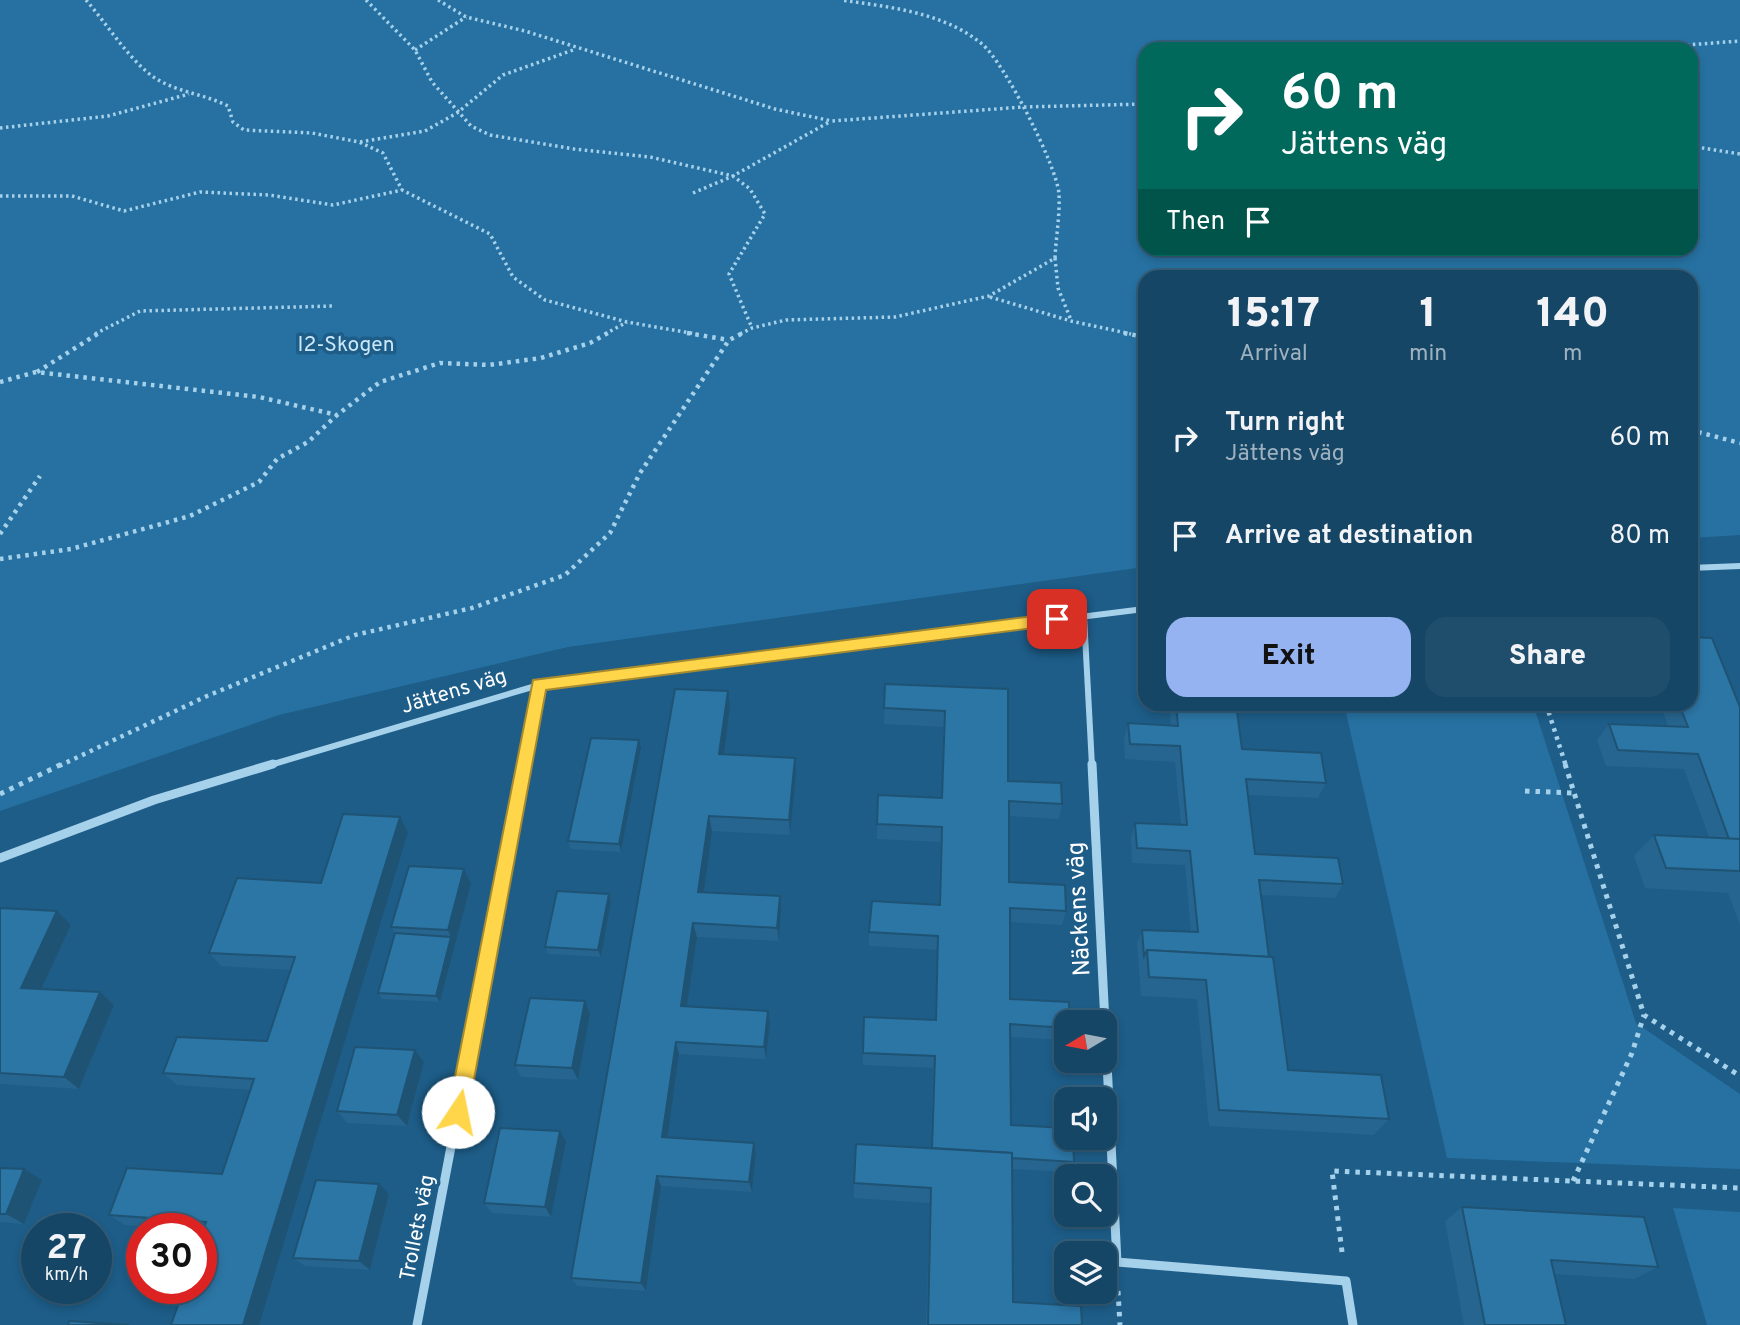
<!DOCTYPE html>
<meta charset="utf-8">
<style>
body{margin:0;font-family:Overpass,sans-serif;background:#1f4d6c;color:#f1f3f6;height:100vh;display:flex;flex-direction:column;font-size:26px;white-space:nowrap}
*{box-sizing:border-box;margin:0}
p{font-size:23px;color:#9eb1bf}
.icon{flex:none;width:38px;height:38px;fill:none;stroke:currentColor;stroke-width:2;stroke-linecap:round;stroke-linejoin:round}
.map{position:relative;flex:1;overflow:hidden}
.panel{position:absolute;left:1138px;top:270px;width:560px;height:441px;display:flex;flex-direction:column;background:#164666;border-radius:21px;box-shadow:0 4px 10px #0003,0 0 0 2px #355e7a}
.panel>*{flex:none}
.guide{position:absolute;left:1138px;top:42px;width:560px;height:214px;border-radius:21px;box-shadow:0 4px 10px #0003,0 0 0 2px #355e7a;background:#00695c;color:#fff;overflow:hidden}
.needle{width:46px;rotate:260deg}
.fabs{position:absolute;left:1054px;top:1010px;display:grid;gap:14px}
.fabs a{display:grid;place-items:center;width:63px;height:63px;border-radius:14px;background:#164666;box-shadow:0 4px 10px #0003,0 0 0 2px #355e7a;font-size:35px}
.speed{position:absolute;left:21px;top:1213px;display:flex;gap:14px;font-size:35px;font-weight:700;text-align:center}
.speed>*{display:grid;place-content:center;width:91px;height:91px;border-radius:50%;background:#164666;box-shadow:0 4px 10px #0003,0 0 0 2px #355e7a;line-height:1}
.speed small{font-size:18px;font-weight:400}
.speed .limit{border:10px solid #d22;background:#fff;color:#111}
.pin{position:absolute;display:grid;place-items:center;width:60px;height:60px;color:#fff;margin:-30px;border-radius:14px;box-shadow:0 4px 10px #0006}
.me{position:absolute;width:77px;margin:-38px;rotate:11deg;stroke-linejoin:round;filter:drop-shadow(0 0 5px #0008)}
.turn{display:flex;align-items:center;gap:24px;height:147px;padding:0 28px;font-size:32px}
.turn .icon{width:91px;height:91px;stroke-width:2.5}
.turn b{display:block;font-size:49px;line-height:60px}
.then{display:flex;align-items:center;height:66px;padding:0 28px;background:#0003;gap:14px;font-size:26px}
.eta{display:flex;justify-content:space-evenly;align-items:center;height:119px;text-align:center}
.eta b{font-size:42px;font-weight:800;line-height:49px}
.action{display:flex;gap:14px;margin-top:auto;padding:14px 28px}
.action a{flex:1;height:80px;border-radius:21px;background:#95b2f1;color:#111;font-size:28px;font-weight:800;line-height:80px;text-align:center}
.action a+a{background:#1f4d6c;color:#f1f3f6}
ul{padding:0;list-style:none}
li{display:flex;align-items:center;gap:21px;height:98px;padding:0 28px}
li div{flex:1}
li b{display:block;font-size:26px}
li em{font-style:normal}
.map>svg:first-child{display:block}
.green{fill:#2671a1;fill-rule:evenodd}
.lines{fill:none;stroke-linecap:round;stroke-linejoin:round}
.path-far2{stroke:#a6d1eb;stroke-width:3.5;stroke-dasharray:2.5 3.5;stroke-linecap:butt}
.path-far1{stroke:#a6d1eb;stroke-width:4.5;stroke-dasharray:3.5 5;stroke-linecap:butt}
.path{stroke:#a6d1eb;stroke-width:5;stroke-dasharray:4.5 6;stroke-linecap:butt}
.minor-far1{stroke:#a6d1eb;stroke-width:6}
.minor{stroke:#a6d1eb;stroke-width:9}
.wall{fill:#26658f}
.shaded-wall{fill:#1f5374}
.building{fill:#2c76a6;stroke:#1f5374;stroke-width:2}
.route{fill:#ffd54a;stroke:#a68a30;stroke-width:2}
.labels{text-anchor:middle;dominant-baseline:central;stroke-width:7;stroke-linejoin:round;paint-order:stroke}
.park-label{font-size:21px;fill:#cbe7f8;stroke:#1d5d88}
.street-label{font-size:21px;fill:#fff;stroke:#1d5d88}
.near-street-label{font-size:24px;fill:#fff;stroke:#1d5d88}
</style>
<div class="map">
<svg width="1740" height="1325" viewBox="0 0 1740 1325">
<rect width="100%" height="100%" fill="#1d5d88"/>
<g class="green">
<path d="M0,0H1740V535L1691,538L1690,276H1144V567L568,647L279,715L0,811ZM1144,49H1690V248H1144Z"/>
<path d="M1344,704H1533L1636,1023L1740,1094V1169L1447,1158Z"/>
<path d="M1673,1208L1740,1212V1325H1707Z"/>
</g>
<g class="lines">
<g class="path-far2">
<path d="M86,0C106,23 124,52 147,72C170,92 203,93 228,106L233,122L244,130L312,133L359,142L383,153L402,190"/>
<path d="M366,0L415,50L432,82L471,126L490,135L574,149L650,157L733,176L750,189L765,214L729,274L752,328"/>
<path d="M438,0L466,17L525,31L775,109L832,121L1023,107L1144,104"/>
<path d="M1633,49L1740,41"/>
<path d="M415,50L466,17"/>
<path d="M0,128L108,116L189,94"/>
<path d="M360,142L425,131L457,113L503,75L576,49"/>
<path d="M1690,146L1740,154"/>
<path d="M693,193L733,176L831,121"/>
<path d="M0,196H72L124,211L200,192L269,195L333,205L402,190L490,234L513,277L545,300L627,322L696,334"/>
<path d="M1055,258L1058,288L1071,320"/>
<path d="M990,297L1071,321L1131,334"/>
<path d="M95,334L140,311L334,306"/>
<path d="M605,334L627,322"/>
<path d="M740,334L752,328L786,320L895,317L989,296L1055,258C1056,237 1060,215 1059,194C1057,166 1004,62 982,44C943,12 889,7 841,0"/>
</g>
<g class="path-far1">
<path d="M687,333L729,340"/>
<path d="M1124,333L1144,337"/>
<path d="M37,372L99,333"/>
<path d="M0,382L36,372L259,397L337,415"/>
<path d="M1690,430L1740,443"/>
<path d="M0,534L40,476"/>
<path d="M0,559L71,549L190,516L259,482L277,459L308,442L337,415L380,382L440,363L489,365L541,358L590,343L608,333"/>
<path d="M1546,704L1566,766"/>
<path d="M59,766L207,696L355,635L472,608L565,575L610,533L640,473L729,340L743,333"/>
</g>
<g class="path">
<path d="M1565,764L1644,1015L1740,1076"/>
<path d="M1525,791L1574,793"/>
<path d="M0,794L62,764"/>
<path d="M1573,1181L1632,1053L1644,1015"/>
<path d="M1342,1252L1332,1171L1740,1188"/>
<path d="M1118,1291L1120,1325"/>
</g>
<g class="minor-far1">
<path d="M1690,568L1740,566"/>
<path d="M1084,616L1092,766"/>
<path d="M267,766L539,685L1144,609"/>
<path d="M524,766L539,685"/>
</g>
<g class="minor">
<path d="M1092,764L1117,1262L1346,1281L1353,1325"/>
<path d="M0,858L154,800L273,764"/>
<path d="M417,1325L524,764"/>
</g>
</g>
<g class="wall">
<path d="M885,684L1008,689V781L1062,804L1059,819L1009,816V882L1066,911L1062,925L1010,922V999L1066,1022V1040L1010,1037L1011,1125L1074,1162L1070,1172L1012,1169L1013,1302L1082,1325H926L930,1203L854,1198V1183L931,1148L933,1068L863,1065V1053L935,1020L937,950L869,946V932L939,905L940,842L877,839L878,795L942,798L943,727L884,724Z"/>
<path d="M1169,704H1236L1242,749L1326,783L1318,798L1248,795L1255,854L1343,884L1335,898L1261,895L1269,957L1288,1070L1389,1119L1374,1135L1209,1126L1197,999L1141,996L1137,943L1142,930L1191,932L1185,865L1132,863L1131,838L1135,823L1181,825L1175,762L1125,759L1124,739L1128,723L1171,725Z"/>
<path d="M1264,704H1303L1302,705Z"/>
<path d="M1660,704H1690L1740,707V925L1728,893L1645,888L1634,856L1654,835L1709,837L1684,769L1606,766L1597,740L1609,724L1668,726Z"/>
<path d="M730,707L724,755L796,774L790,835L712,831L703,892L780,896L781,910L779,941L697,937L686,1007L770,1024L766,1059L679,1054L667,1138L754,1143L756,1153L752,1192L661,1186L646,1291L577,1286L571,1278Z"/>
<path d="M641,748L621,852L571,849L568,841Z"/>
<path d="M400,817L408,832L203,1230H201V1228H178L125,1225L109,1215L222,1174L251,1090L177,1085L163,1073L267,1041L291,970L221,966L209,953L321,883Z"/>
<path d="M471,884L440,1002L382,999L378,993L395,933L391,927Z"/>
<path d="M609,894L611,902L601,957L548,954L545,947Z"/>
<path d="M0,908L71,925L42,989L114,1005L79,1089L0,1084Z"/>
<path d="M585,1001L590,1014L578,1080L521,1077L515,1065Z"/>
<path d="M424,1062L407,1126L347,1123L337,1111Z"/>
<path d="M566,1142L551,1217L492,1213L484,1203Z"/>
<path d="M0,1168L24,1169L42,1180L24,1224L0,1222Z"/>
<path d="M389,1194L370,1270L305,1266L293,1258Z"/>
<path d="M1462,1207L1658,1267L1634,1279L1555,1274L1566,1325H1464L1445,1221Z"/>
</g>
<g class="shaded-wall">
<path d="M728,691L730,707L722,770L719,754Z"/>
<path d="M639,740L641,748L621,852L619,844Z"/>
<path d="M795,758L796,774L790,835L789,820Z"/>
<path d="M709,816L712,831L702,906L698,892Z"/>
<path d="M400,817L408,832L259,1325H243Z"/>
<path d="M464,869L471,884L440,1002L436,996L451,937L448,930Z"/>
<path d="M609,894L611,902L601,957L598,950Z"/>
<path d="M780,896L781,910L779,941L777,928Z"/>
<path d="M57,911L71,925L36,1001L21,988Z"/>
<path d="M693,923L697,937L685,1019L681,1006Z"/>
<path d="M100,992L114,1005L79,1089L64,1077Z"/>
<path d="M585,1001L590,1014L578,1080L572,1068Z"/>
<path d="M768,1011L770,1024L766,1059L764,1047Z"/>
<path d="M676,1042L679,1054L666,1148L662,1137Z"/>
<path d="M415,1050L424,1062L407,1126L397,1115Z"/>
<path d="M560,1131L566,1142L551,1217L545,1207Z"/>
<path d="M754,1143L756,1153L752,1192L749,1182Z"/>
<path d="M24,1169L42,1180L24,1224L6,1214Z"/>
<path d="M657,1176L661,1186L646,1291L641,1283Z"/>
<path d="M379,1184L389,1194L370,1270L359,1261Z"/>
</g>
<g class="building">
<path d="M1690,637L1712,638L1740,707V839H1729L1698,754L1618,750L1609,724L1688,727L1679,704H1690Z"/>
<path d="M885,684L1008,689V781L1061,783L1062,804L1009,801V882L1065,885L1066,911L1010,908V999L1069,1002V1022H1066V1028L1010,1024L1011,1125L1066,1128V1138H1073L1074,1162L1012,1158V1153L932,1148L935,1056L863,1053L864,1017L936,1020L938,936L869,932L872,901L940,905L942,827L877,824L878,795L942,798L945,711L884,708Z"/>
<path d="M675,689L728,691L719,754L795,758L789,820L709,816L698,892L780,896L777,928L693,923L681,1006L768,1011L764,1047L676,1042L662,1137L754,1143L749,1182L657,1176L641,1283L571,1278Z"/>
<path d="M1176,704H1236L1242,749L1321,753L1326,783L1246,779L1255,854L1338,858L1343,884L1259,880L1269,957L1147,950L1144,956L1142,930L1198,932L1190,851L1137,848L1135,823L1187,825L1180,746L1130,744L1128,723L1178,726Z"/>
<path d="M591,738L639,740L619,844L568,841Z"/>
<path d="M343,814L400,817L243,1325H171L184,1288H201V1236L206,1222L109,1215L127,1168L222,1174L254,1079L163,1073L177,1037L267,1041L295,957L209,953L237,878L321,883Z"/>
<path d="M1654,835L1740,839V871L1666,868Z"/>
<path d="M409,866L464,869L448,930L391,927Z"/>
<path d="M557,891L609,894L598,950L545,947Z"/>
<path d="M0,908L57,911L21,988L100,992L64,1077L0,1073Z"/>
<path d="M395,933L451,937L436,996L378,993Z"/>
<path d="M1147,950L1273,957L1288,1070L1381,1075L1389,1119L1219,1110L1206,980L1149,977Z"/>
<path d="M530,998L585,1001L572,1068L515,1065Z"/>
<path d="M355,1047L415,1050L397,1115L337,1111Z"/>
<path d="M500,1128L560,1131L545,1207L484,1203Z"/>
<path d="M856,1144L1012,1153L1013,1302L1081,1306L1082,1325H928L931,1188L854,1183Z"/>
<path d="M0,1168L24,1169L6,1214H0Z"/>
<path d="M316,1180L379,1184L359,1261L293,1258Z"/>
<path d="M1462,1207L1644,1217L1658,1267L1551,1260L1566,1325H1485Z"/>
<path d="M69,1321L129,1325H68Z"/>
</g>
<path class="route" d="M1057,613L1065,619L1057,625L546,690L468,1112L465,1119L458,1122L451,1119L448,1112L533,680Z"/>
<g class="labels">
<g class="park-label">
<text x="346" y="345">I2-Skogen</text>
</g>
<g class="street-label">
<text transform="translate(454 692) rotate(-17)">Jättens väg</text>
<text transform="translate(418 1228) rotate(-79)">Trollets väg</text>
</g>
<g class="near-street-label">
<text transform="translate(1080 909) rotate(-93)">Näckens väg</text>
</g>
</g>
</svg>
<div class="fabs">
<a><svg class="needle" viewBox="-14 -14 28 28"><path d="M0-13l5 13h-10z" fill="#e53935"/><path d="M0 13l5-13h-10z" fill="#9eb1bf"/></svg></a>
<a><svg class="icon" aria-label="sound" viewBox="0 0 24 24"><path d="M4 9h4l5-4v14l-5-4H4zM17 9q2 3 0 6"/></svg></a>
<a><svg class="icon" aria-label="search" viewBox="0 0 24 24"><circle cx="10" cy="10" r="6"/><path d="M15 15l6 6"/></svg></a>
<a><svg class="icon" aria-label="layers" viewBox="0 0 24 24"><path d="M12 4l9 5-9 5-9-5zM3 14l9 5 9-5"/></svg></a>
</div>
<div class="speed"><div>27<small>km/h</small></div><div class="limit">30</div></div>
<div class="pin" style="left:1057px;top:619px;background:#d93025"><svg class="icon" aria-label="arrive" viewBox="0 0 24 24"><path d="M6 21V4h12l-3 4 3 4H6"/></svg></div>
<svg class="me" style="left:458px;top:1112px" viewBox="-20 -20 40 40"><circle r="19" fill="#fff"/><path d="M0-13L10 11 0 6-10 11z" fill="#ffd54a"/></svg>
<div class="guide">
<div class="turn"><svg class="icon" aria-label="right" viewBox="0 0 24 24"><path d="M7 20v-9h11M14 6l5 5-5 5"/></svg><div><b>60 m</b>Jättens väg</div></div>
<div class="then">Then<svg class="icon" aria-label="arrive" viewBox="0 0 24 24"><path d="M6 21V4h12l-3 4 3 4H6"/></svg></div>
</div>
<section class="panel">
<div class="eta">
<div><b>15:17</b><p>Arrival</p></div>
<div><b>1</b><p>min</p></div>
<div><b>140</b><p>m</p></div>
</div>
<ul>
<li><svg class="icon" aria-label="right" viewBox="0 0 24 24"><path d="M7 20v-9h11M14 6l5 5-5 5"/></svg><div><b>Turn right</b><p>Jättens väg</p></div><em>60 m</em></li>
<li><svg class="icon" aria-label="arrive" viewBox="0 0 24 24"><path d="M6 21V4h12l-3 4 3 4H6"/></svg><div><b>Arrive at destination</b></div><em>80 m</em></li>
</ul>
<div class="action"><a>Exit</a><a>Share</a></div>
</section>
</div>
